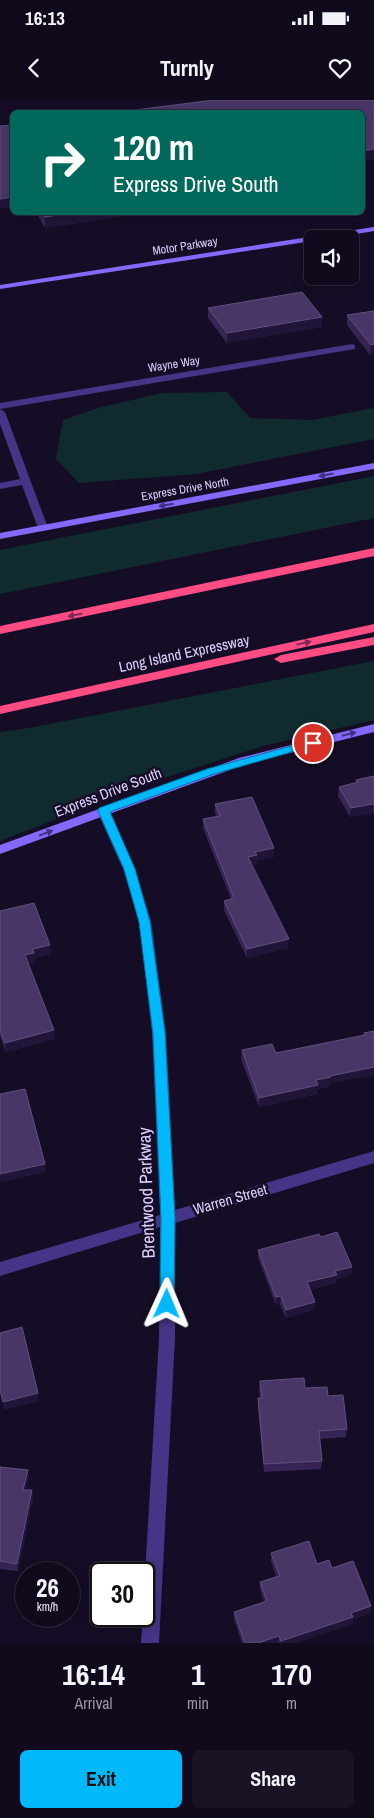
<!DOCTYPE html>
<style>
body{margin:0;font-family:"Archivo Narrow",sans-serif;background:#191325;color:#f1f3f6;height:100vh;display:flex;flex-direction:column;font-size:19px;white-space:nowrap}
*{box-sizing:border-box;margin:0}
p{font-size:16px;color:#9c9aa3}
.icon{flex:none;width:28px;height:28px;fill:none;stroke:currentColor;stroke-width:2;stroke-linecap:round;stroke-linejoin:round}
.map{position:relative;height:1543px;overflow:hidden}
.sheet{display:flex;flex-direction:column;background:#100a1c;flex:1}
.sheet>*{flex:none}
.hud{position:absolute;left:10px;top:10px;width:355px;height:105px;border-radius:8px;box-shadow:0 2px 12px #0003,0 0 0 1px #302b3b;background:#00695c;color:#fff;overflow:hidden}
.controls{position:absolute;left:304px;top:130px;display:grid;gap:10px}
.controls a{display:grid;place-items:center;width:55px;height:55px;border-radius:8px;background:#100a1c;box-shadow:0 2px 12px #0003,0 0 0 1px #302b3b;font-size:25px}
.speed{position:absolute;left:15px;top:1462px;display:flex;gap:10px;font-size:25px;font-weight:700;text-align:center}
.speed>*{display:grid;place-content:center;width:65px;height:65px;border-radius:50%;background:#100a1c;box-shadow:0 2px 12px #0003,0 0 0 1px #302b3b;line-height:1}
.speed small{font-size:12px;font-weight:400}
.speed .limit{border:2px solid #111;border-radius:8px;background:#fff;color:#111}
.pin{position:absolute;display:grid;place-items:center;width:42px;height:42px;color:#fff;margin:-21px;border:2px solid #fff;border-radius:50%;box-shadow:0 1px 5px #0007}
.me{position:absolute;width:55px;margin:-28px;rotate:1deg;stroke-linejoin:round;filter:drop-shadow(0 0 4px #0008)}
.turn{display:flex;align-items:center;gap:18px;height:105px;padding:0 20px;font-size:22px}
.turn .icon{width:65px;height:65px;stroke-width:2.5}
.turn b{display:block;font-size:35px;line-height:42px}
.eta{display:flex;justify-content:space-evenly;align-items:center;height:85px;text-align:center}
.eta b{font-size:30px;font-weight:700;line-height:35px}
.action{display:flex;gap:10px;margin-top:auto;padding:10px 20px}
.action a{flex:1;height:58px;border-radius:8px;background:#00b9fc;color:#111;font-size:20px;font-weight:700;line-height:58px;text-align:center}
.action a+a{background:#191325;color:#f1f3f6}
.status{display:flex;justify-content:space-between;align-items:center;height:35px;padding:0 25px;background:#100a1c;direction:ltr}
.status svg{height:14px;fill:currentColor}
header{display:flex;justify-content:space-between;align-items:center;height:65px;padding:0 20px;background:#100a1c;font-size:22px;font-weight:700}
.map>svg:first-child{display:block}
.green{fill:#102b2f}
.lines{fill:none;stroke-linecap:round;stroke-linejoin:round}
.minor{fill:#463587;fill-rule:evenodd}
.secondary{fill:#8568ff;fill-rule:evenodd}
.motorway{fill:#ff4c84;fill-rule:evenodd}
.wall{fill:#362554}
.shaded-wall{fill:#211439}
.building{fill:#483766;stroke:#5f507e}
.oneway{fill:#42317c}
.oneway2{fill:#7e2950}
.route{fill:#00b9fc;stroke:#0078a4}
.labels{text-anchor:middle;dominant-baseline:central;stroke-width:5;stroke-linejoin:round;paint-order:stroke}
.far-street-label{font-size:12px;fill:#ded1ff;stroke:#150d25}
.street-label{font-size:15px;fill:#ded1ff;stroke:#150d25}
.near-street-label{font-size:18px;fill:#ded1ff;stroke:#150d25}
</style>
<div class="status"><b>16:13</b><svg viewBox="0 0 49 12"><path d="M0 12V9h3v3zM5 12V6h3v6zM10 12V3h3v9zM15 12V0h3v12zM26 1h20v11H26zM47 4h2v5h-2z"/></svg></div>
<header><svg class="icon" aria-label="back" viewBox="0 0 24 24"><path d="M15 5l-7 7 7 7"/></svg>Turnly<svg class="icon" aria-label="heart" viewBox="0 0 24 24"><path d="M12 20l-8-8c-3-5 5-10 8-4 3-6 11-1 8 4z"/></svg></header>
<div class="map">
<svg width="374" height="1543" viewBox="0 0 374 1543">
<rect width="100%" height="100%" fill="#150d25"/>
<g class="green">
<path d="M227,292L250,318L312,320L374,308V339L196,374L79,383L56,359L63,320L98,308L162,293Z"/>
<path d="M374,376V418L0,494V450Z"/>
<path d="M374,561V620L263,646L161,679L0,741V632L29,628Z"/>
</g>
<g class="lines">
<g class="minor">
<path d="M352,244L355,245V249L0,309V303Z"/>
<path d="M0,309L5,312L48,428L47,430L43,431L38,428L22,385L0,389V383L20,379L0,324Z"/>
<path d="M103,707L109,711L135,769L151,821L166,933L175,1110L374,1051V1063L175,1123V1238L159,1543H141L159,1238L160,1127L0,1176V1162L160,1115L152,933L139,821L123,769L97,711Z"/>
</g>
<g class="secondary">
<path d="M374,127V131L326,139H312V141L0,189V185Z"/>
<path d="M374,363V369L0,439V433Z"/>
<path d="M374,624V632L246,664L0,754V745L239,658Z"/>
</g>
<g class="motorway">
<path d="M374,448V456L0,534V526Z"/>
<path d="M374,524V532L0,614V606Z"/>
<path d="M374,537V545L281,563L274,559L281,555Z"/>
</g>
</g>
<g class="wall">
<path d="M36,112H131V115L45,128Z"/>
<path d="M208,208L322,227L227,243L208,218Z"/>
<path d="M374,211V254L370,255L347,225V215Z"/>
<path d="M374,676V715L373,713L350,717L338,696L339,687L356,683V680Z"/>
<path d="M215,704L274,757L257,760V764L252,765L288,848L247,858L224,810V801L231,799L203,728V719L216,716L215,713Z"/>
<path d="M0,811L51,854L35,858V862L28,864L54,930L55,939L6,952L0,936Z"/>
<path d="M374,931L330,984V986L318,989V994L259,1007L241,959L242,950L276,953L364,935V933Z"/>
<path d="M321,1137L352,1167L351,1175L336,1179V1183L310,1190L315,1202L314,1210L286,1218L280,1204L276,1205L258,1158V1150Z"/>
<path d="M260,1281L305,1288L328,1296L347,1329L346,1337L320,1339L322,1361L321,1369L264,1372L258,1306V1298H260L259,1289Z"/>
<path d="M0,1367L29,1378L26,1390H32L33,1398L18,1471L0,1469Z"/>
<path d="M271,1453L332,1468L371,1506L370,1513L353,1519L352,1524L296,1543H242L234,1519V1512L264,1502L260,1489V1482L276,1476L271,1461Z"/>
</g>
<g class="shaded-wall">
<path d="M374,49V59L362,61V51Z"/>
<path d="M12,97V107L0,109V99Z"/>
<path d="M75,112H131V115L45,128V117Z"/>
<path d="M322,217V227L227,243V233Z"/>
<path d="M374,244V254L370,255L371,245Z"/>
<path d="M373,704V713L350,717L351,708Z"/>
<path d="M274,748V757L257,760V764L247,766L248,757L255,752Z"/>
<path d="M289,839L288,848L247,858V849Z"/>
<path d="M50,845L51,854L35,858V862L26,864L25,855L33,849Z"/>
<path d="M54,930L55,939L6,952L5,943Z"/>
<path d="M374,967V975L330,984V986L318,989V994L259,1007V998L330,976Z"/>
<path d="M45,1064L46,1072L0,1083V1074Z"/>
<path d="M352,1167L351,1175L336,1179V1183L306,1191L307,1182L335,1171Z"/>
<path d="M281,1196L280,1204L276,1205V1197Z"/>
<path d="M315,1202L314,1210L286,1218V1210Z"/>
<path d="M38,1293L39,1301L4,1310L3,1302Z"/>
<path d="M28,1370L29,1378L24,1397L23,1390Z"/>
<path d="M32,1390L33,1398L18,1471L17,1464Z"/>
<path d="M371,1506L370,1513L353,1519L352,1524L296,1543H281V1541L351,1513Z"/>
<path d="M279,1536L278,1543H258Z"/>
</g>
<g class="building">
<path d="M214,0H374V49L362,51V12H119Z"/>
<path d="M116,11L117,12H102Z"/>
<path d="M12,25V97L0,99V26Z"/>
<path d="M42,112H75L45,117Z"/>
<path d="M302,192L322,217L227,233L208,208Z"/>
<path d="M374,211V244L371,245L347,215Z"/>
<path d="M374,676V705L373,704L351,708L339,687L358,682L356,680Z"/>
<path d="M252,697L274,748L255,752L257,755L248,757L289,839L247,849L224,801L234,798L203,719L220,716L215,704Z"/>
<path d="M34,803L50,845L33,849L34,853L25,855L54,930L5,943L0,930V811Z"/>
<path d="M374,931V967L330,976L331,977L316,980L318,985L259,998L242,950L272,944L276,953L365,935L364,933Z"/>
<path d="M25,989L45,1064L0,1074V994Z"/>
<path d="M337,1132L352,1167L335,1171L337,1175L307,1182L315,1202L286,1210L281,1196L276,1197L258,1150L319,1134L321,1137Z"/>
<path d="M22,1227L38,1293L3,1302L0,1290V1233Z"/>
<path d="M304,1278L305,1288L327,1287L328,1296L343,1295L347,1329L319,1331L322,1361L264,1364L258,1298H262L260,1281Z"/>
<path d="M0,1367L28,1370L23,1390H32L17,1464L0,1461Z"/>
<path d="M309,1441L317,1464L329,1460L332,1468L353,1461L371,1506L351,1513L353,1517L281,1541L279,1536L258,1543H245L234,1512L267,1501L260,1482L280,1476L271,1453Z"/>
</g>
<defs><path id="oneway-solid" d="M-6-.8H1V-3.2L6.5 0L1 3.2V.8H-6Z" transform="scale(1.25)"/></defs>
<g class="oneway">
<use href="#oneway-solid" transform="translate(326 375) rotate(169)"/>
<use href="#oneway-solid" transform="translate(166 405) rotate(170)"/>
<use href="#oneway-solid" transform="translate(349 634) rotate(-14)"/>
<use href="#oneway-solid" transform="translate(46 733) rotate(-21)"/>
</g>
<g class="oneway2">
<use href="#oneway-solid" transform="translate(75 515) rotate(168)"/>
<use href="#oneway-solid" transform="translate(304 543) rotate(-12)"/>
</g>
<path class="route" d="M313,640L316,641L318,643L316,645L214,674L110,712L135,769L150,822L165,933L175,1118L174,1204L172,1208L167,1210L162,1208L160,1204L161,1118L153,933L139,822L124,769L98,711L99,708L207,669Z"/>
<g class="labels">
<g class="far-street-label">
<text transform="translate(185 146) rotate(-9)">Motor Parkway</text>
<text transform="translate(174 264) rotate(-9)">Wayne Way</text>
<text transform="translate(185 389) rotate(-10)">Express Drive North</text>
</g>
<g class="street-label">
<text transform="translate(184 553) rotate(-12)">Long Island Expressway</text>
<text transform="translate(108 692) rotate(-21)">Express Drive South</text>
<text transform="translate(230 1099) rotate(-16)">Warren Street</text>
</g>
<g class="near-street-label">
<text transform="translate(146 1093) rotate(-92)">Brentwood Parkway</text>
</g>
</g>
</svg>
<div class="controls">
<a><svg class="icon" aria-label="sound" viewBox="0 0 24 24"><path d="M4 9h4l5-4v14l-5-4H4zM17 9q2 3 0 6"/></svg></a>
</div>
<div class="speed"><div>26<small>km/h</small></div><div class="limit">30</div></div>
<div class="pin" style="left:313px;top:643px;background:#d93025"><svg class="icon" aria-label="arrive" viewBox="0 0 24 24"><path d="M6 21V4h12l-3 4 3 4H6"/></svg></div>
<svg class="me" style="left:167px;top:1204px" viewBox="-20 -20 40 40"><path d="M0-17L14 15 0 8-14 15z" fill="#00b9fc" stroke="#fff" stroke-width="4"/></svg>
<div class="hud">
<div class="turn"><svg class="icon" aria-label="right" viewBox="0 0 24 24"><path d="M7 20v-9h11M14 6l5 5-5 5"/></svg><div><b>120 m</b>Express Drive South</div></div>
</div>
</div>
<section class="sheet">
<div class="eta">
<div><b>16:14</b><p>Arrival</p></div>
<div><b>1</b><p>min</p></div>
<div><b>170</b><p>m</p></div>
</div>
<div class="action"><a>Exit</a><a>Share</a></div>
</section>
